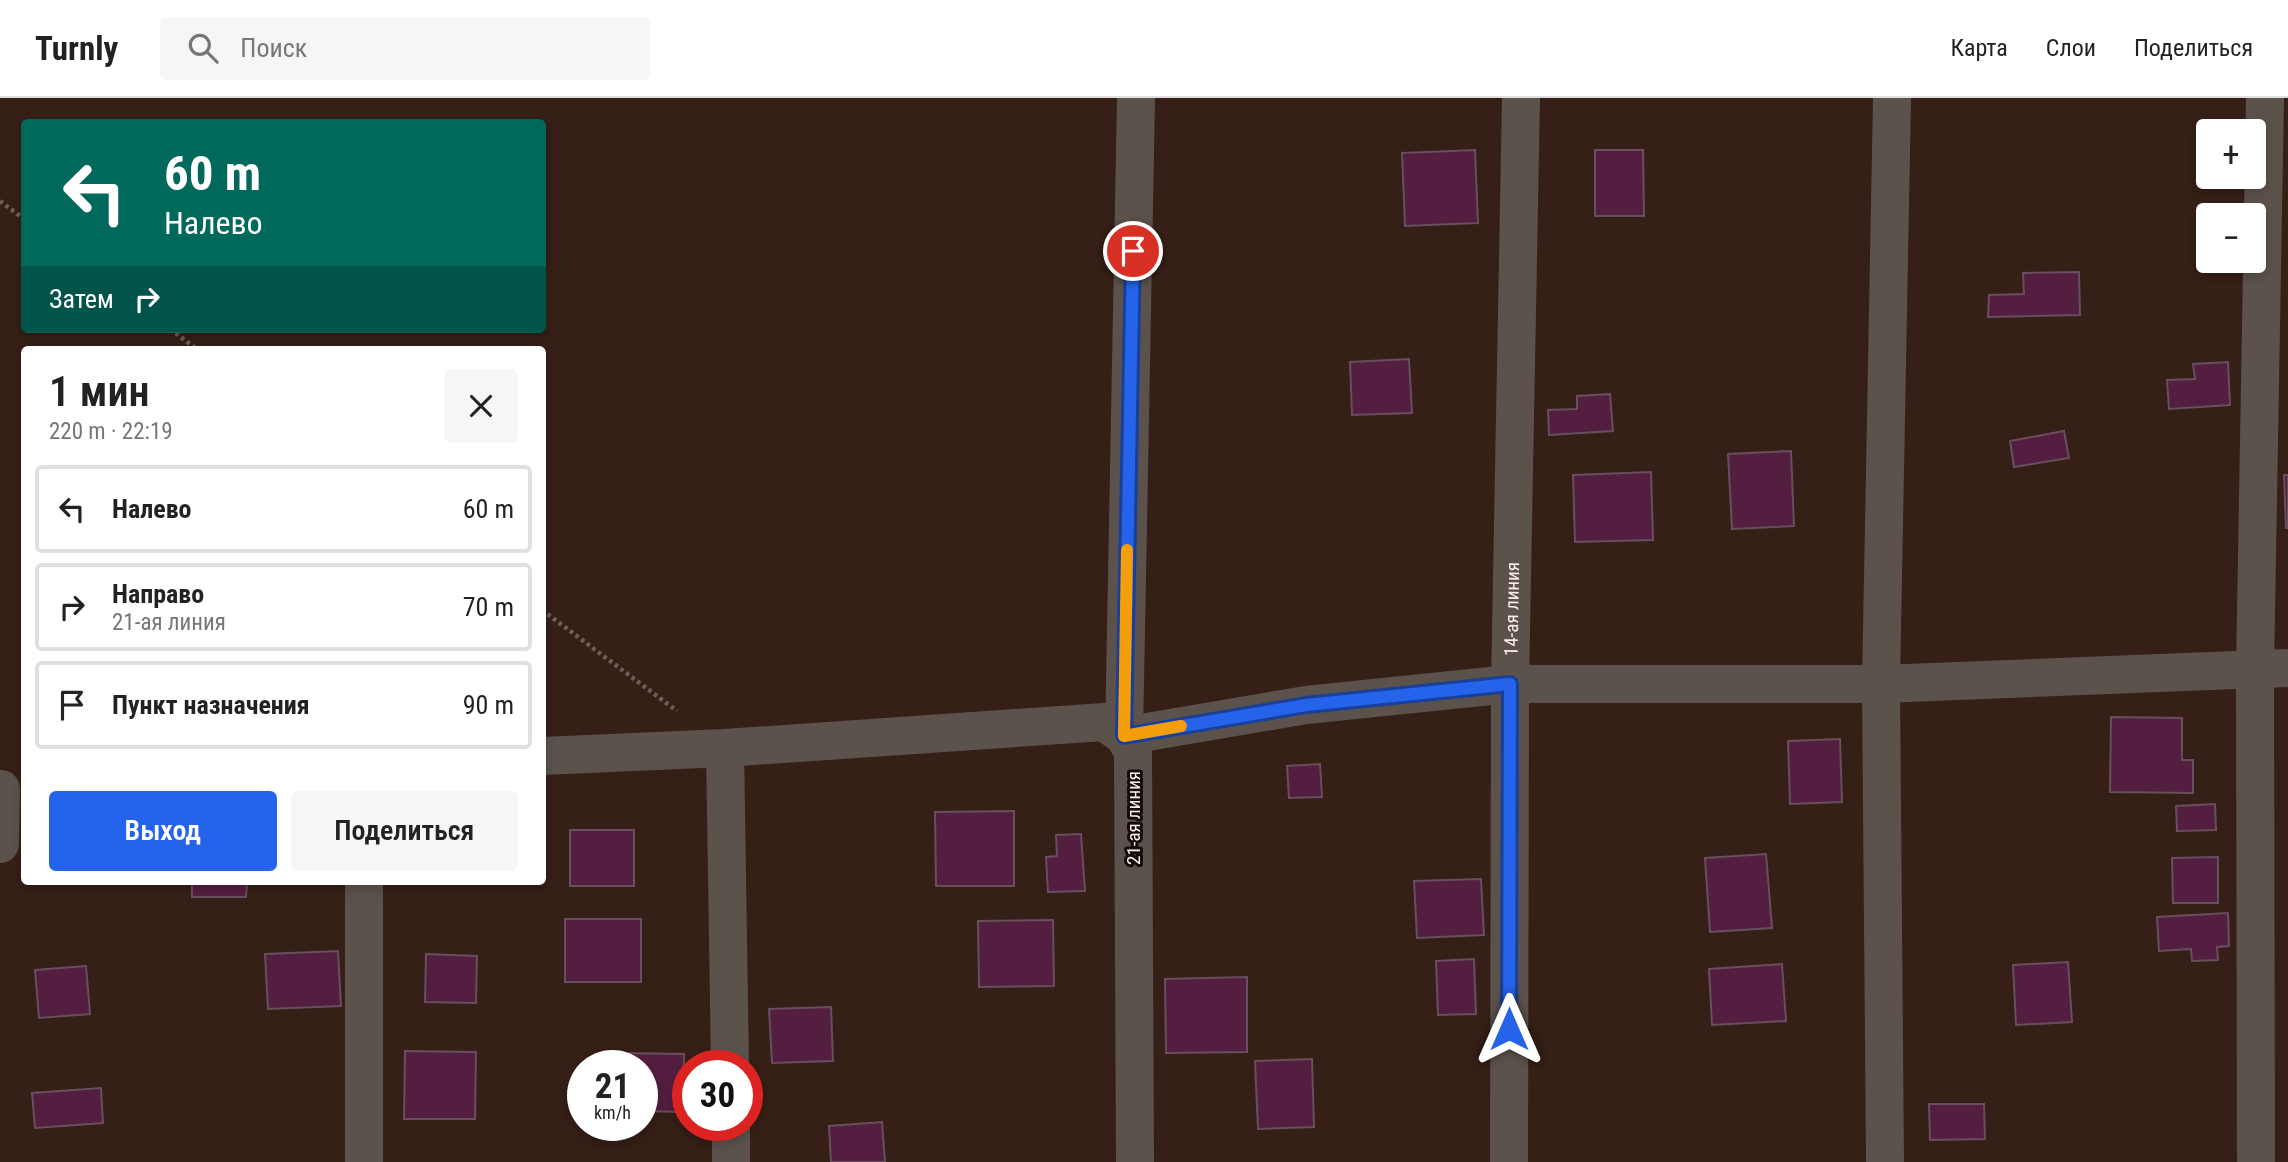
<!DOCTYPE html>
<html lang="ru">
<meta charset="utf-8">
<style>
body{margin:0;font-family:"Roboto Condensed",sans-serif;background:#f6f6f6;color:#222;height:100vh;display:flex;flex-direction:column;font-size:26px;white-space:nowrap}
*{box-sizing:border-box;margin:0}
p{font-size:23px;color:#767676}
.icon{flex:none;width:38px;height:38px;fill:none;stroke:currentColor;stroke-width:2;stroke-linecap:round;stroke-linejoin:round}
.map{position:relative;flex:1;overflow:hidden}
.drawer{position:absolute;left:21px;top:248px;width:525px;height:539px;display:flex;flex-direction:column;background:#fff;border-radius:7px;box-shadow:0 4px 10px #0003}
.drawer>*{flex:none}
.hud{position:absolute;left:21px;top:21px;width:525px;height:214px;border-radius:7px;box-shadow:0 4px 10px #0003;background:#00695c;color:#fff;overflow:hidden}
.controls{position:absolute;left:2196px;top:21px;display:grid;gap:14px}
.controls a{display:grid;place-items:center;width:70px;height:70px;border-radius:7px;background:#fff;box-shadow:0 4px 10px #0003;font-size:35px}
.speed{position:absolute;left:567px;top:952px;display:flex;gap:14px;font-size:35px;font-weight:700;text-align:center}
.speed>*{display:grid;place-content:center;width:91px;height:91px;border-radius:50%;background:#fff;box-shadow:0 4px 10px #0003;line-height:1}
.speed small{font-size:18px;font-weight:400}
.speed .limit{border:10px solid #d22;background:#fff;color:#111}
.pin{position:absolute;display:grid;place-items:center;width:60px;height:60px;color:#fff;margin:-30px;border:4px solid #fff;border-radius:50%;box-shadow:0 2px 7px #0007}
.me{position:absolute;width:77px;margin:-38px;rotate:0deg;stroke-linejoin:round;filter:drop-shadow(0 0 5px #0008)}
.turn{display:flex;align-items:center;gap:24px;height:147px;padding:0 28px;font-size:32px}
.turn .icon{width:91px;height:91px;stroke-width:2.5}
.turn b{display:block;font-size:49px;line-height:60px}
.then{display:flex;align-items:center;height:66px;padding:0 28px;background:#0003;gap:14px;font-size:26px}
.round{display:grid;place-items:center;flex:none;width:74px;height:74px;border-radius:7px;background:#f6f6f6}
.summary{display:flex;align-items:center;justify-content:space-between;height:119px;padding:0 28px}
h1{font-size:42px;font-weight:600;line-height:52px}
.cta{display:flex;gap:14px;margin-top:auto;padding:14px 28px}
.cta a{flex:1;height:80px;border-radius:7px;background:#2563eb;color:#fff;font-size:28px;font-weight:600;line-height:80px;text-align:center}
.cta a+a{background:#f6f6f6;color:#222}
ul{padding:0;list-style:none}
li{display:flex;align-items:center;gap:21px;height:88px;margin:0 14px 10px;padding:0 14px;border:4px solid #e0e0e0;border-radius:7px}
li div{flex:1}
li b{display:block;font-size:26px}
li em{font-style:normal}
header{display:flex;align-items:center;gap:42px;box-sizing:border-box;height:98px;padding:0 35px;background:#fff;border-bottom:2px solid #e0e0e0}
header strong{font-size:33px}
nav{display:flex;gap:38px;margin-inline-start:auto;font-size:24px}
.search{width:490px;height:63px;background:#f6f6f6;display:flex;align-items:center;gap:18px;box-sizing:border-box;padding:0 24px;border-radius:7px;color:#767676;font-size:26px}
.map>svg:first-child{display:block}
.building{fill:#541e41;stroke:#674f5d;stroke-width:2}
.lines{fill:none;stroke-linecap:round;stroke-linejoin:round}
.path{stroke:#725e56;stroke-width:4.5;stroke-dasharray:3.5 3.5;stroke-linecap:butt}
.street{stroke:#5c524c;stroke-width:38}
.route-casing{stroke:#184099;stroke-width:18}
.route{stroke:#2563eb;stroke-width:12}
.slow{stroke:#f59e0b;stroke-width:12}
.labels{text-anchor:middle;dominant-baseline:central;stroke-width:6;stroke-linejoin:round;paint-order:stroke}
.street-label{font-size:19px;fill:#feefe9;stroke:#150c08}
</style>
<header>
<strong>Turnly</strong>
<div class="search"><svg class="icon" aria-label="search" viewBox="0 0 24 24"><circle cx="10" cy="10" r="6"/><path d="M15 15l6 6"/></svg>Поиск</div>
<nav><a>Карта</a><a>Слои</a><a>Поделиться</a></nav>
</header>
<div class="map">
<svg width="2288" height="1064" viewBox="0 0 2288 1064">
<rect width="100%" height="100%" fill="#351f16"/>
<g class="building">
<path d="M1475,52L1478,125L1405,128L1402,55Z"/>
<path d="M1595,52H1643L1644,118H1595Z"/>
<path d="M2079,174L2080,217L1988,219L1989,197L2024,196L2023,175Z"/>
<path d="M1409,261L1412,315L1352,317L1350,264Z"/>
<path d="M2228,264L2230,307L2169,311L2167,282L2195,281L2193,266Z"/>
<path d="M1610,296L1613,333L1549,337L1548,312L1577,311V298Z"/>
<path d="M2064,333L2069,360L2014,369L2010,343Z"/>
<path d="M1791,353L1794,428L1732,431L1728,356Z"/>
<path d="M1651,374L1653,442L1575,444L1573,377Z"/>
<path d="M2284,377H2288V430H2286Z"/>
<path d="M2111,619L2182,620V662H2193V695L2110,694Z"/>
<path d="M1840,641L1842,704L1790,706L1788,643Z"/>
<path d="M1320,666L1322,699L1289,700L1287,668Z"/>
<path d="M2215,706L2216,732L2177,733L2176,708Z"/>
<path d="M1014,713V788H936L935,714Z"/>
<rect x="570" y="732" width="64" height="56"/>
<path d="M1081,736L1085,793L1048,794L1046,759L1057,758L1056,737Z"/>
<path d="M1766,756L1772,830L1710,834L1705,760Z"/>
<path d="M2218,759V805H2173L2172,760Z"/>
<path d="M1481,781L1484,837L1417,840L1414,783Z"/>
<path d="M192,784H247L246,799H192Z"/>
<path d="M2228,815L2229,848L2217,849L2218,862L2192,863L2191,851L2159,853L2157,819Z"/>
<rect x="565" y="821" width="76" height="63"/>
<path d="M1053,822L1054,888L979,889L978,823Z"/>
<path d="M338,853L341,908L268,911L265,856Z"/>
<path d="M426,856L477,858L476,905L425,904Z"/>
<path d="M1474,861L1476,916L1438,917L1436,863Z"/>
<path d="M2068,864L2072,924L2016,927L2013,867Z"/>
<path d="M1782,866L1786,923L1712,927L1709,871Z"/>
<path d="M86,868L90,916L39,920L35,872Z"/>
<path d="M1247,879V954L1166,955L1165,881Z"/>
<path d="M831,909L833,963L772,965L769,911Z"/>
<path d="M405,953L476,954L475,1021H404Z"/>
<path d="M616,955L684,956L683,1014L642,1013V968H616Z"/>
<path d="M1312,961L1314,1029L1258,1031L1255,963Z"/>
<path d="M101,990L103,1025L35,1030L32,995Z"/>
<path d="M1929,1006H1984L1985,1041L1930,1042Z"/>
<path d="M882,1024L885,1064H831L829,1028Z"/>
</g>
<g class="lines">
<g class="path">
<path d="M0,103L24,121"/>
<path d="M170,231L198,252"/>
<path d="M542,512L677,613"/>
</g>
<g class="street">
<path d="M725,650L730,968"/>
<path d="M542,658L725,650L1104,624L1124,638L1306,607L1510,586H1881L2288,570"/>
<path d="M0,746L1,691"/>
<path d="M731,1027V1064"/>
<path d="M364,1064V784"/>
<path d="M1135,1064L1133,654L1124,638L1136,0"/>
<path id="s1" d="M1509,1064L1510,586L1521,0"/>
<path d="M1885,1064L1881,586L1892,0"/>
<path d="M2256,1064L2255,572L2265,0"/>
</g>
</g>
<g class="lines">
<g class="route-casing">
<path id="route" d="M1133,153L1124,638L1306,607L1510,586L1509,931"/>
</g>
<use href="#route" class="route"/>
<path class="slow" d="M1127,452L1124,638L1181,628"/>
</g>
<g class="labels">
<g class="street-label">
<text stroke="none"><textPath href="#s1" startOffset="553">14-ая линия</textPath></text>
<text transform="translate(1133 720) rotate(-90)">21-ая линия</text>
</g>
</g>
</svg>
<div class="controls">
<a>+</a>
<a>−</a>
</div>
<div class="speed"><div>21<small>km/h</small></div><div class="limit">30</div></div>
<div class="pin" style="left:1133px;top:153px;background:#d93025"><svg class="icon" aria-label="arrive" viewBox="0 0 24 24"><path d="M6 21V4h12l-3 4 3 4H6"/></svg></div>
<svg class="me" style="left:1509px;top:931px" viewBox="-20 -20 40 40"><path d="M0-17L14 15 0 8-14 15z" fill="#2563eb" stroke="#fff" stroke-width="4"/></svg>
<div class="hud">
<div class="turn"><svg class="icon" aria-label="left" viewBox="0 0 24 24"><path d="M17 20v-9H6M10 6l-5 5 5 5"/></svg><div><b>60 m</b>Налево</div></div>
<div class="then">Затем<svg class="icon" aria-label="right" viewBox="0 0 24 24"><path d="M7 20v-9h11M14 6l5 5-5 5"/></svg></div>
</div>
<section class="drawer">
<div class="summary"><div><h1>1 мин</h1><p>220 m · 22:19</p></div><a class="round"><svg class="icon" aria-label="close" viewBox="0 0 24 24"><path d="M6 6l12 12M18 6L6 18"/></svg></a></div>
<ul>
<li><svg class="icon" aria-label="left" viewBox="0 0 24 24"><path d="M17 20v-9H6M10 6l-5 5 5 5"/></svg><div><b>Налево</b></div><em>60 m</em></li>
<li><svg class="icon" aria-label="right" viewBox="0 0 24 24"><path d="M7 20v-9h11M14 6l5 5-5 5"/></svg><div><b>Направо</b><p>21-ая линия</p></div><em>70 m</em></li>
<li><svg class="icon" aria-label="arrive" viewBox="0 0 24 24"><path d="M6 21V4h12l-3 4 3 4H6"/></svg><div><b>Пункт назначения</b></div><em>90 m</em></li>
</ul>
<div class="cta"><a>Выход</a><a>Поделиться</a></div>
</section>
</div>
